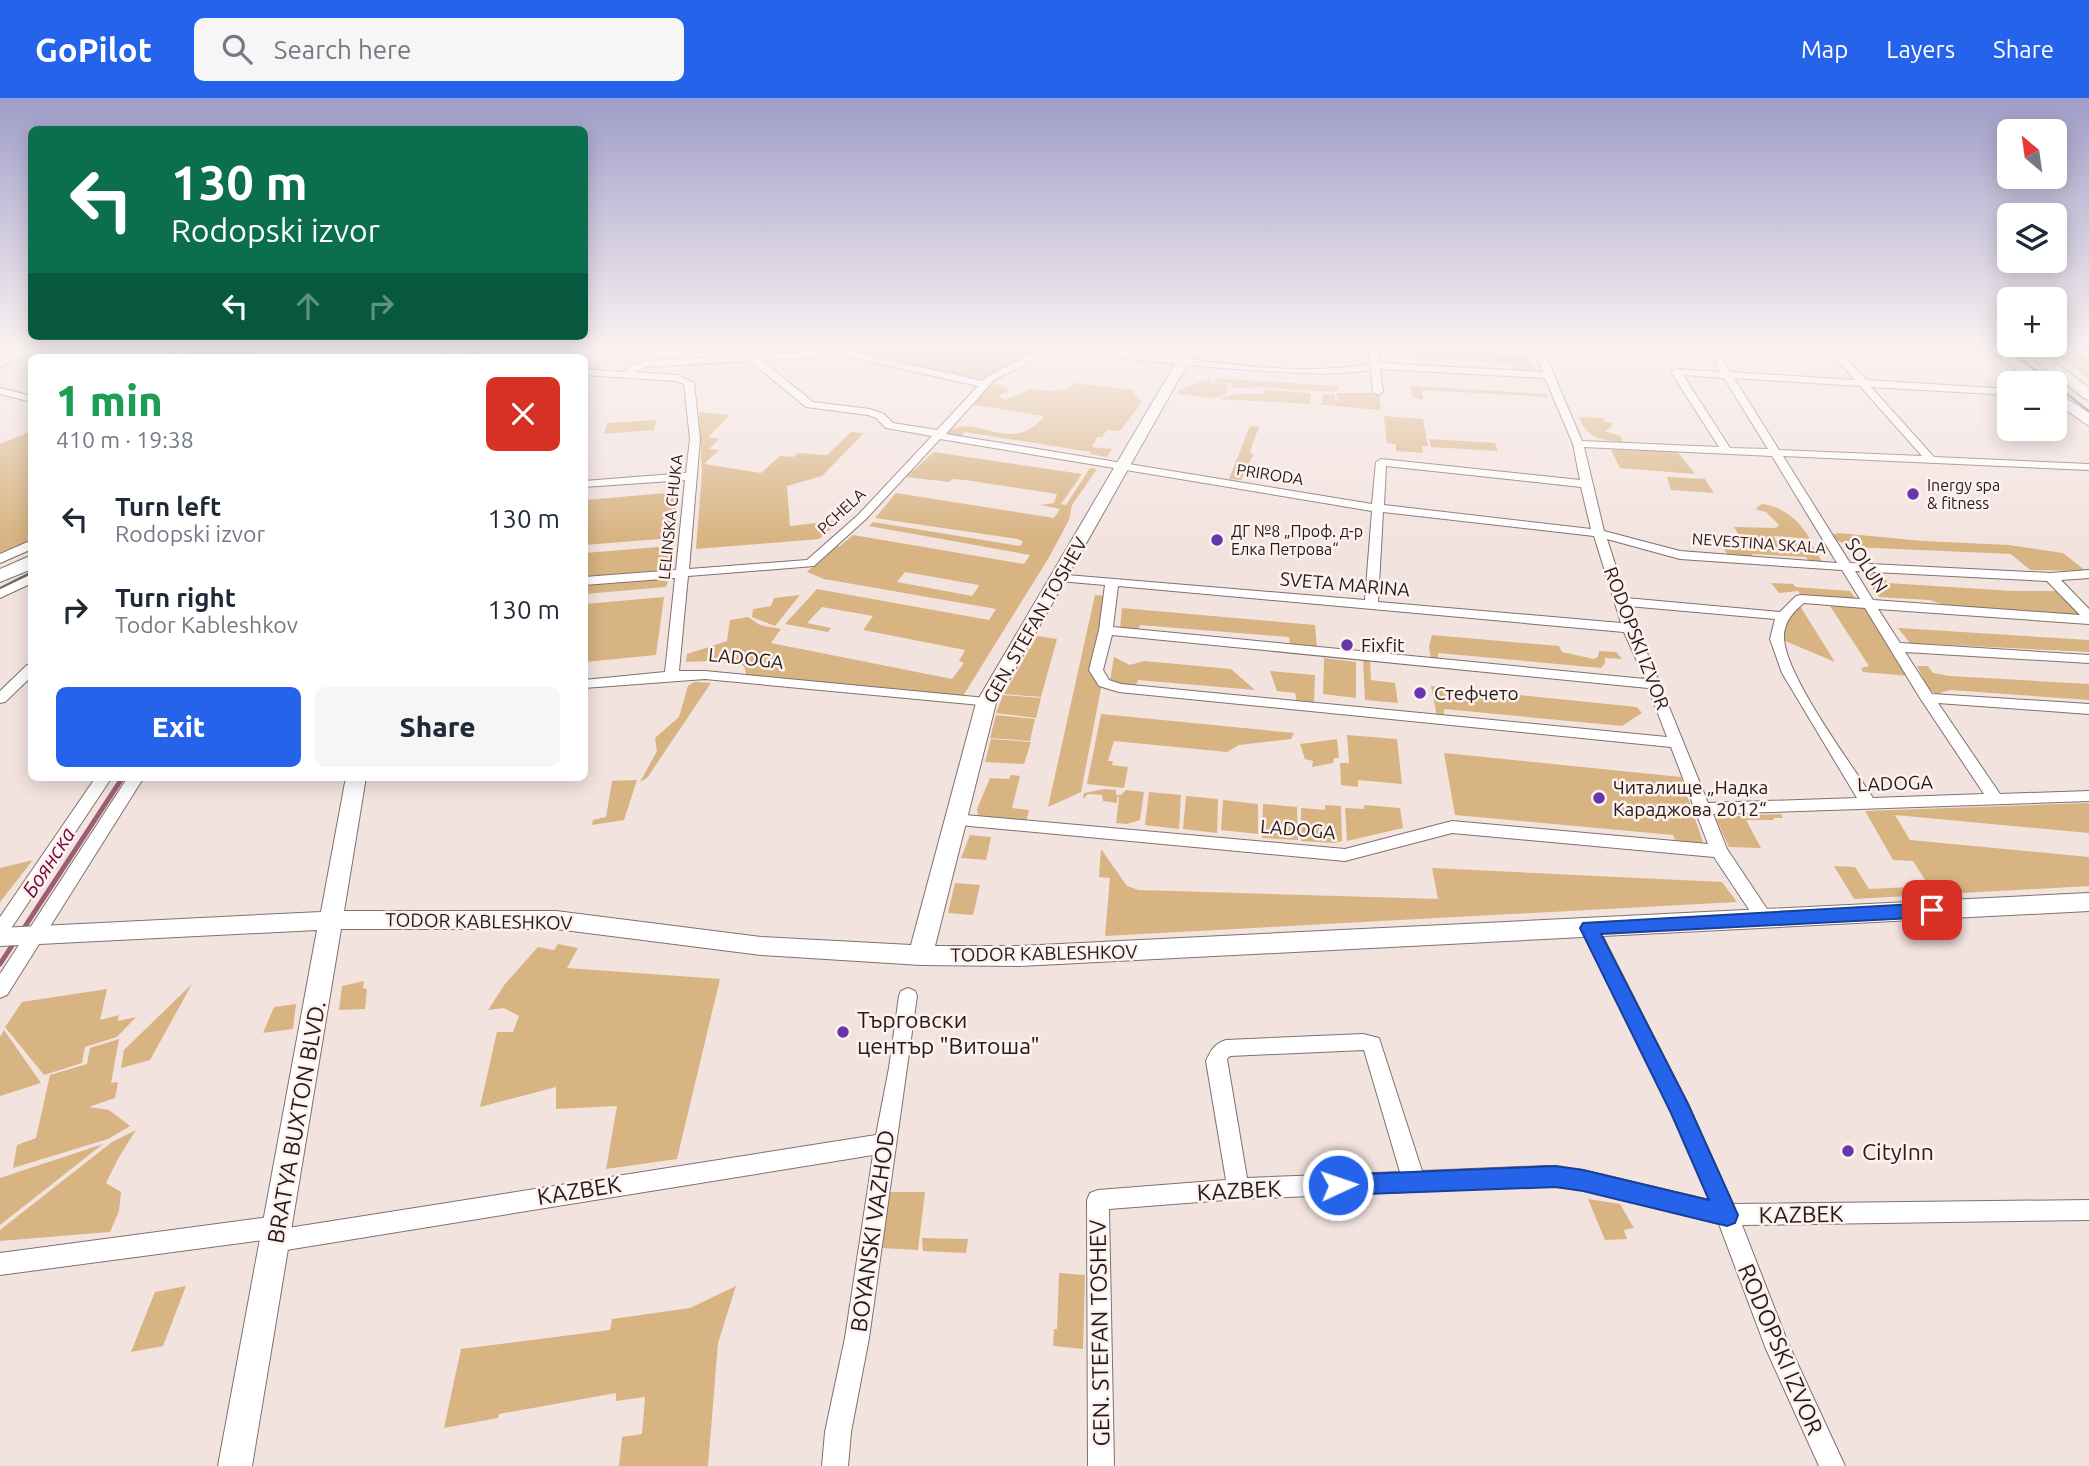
<!DOCTYPE html>
<meta charset="utf-8">
<style>
body{margin:0;font-family:Ubuntu,sans-serif;background:#f6f6f7;color:#1f2937;height:100vh;display:flex;flex-direction:column;font-size:26px;white-space:nowrap}
*{box-sizing:border-box;margin:0}
p{font-size:23px;color:#747a83}
.icon{flex:none;width:38px;height:38px;fill:none;stroke:currentColor;stroke-width:2;stroke-linecap:round;stroke-linejoin:round}
.map{position:relative;flex:1;overflow:hidden}
.panel{position:absolute;left:28px;top:256px;width:560px;height:427px;display:flex;flex-direction:column;background:#fff;border-radius:10px;box-shadow:0 4px 18px #0003}
.panel>*{flex:none}
.top-card{position:absolute;left:28px;top:28px;width:560px;height:214px;border-radius:10px;box-shadow:0 4px 18px #0003;background:#0b6e4f;color:#fff;overflow:hidden}
.needle{width:46px;rotate:331deg}
.buttons{position:absolute;left:1997px;top:21px;display:grid;gap:14px}
.buttons a{display:grid;place-items:center;width:70px;height:70px;border-radius:10px;background:#fff;box-shadow:0 4px 18px #0003;font-size:35px}
.pin{position:absolute;display:grid;place-items:center;width:60px;height:60px;color:#fff;margin:-30px;border-radius:14px;box-shadow:0 4px 10px #0006}
.me{position:absolute;width:77px;margin:-38px;rotate:87deg;stroke-linejoin:round;filter:drop-shadow(0 0 5px #0008)}
.turn{display:flex;align-items:center;gap:24px;height:147px;padding:0 28px;font-size:32px}
.turn .icon{width:91px;height:91px;stroke-width:2.5}
.turn b{display:block;font-size:49px;line-height:60px}
.lanes{display:flex;align-items:center;height:66px;padding:0 28px;background:#0003;justify-content:center;gap:35px;direction:ltr}
.lanes .off{opacity:.35}
.round{display:grid;place-items:center;flex:none;width:74px;height:74px;border-radius:10px;background:#f6f6f7}
.overview{display:flex;align-items:center;justify-content:space-between;height:119px;padding:0 28px}
h1{font-size:42px;font-weight:800;line-height:52px;color:#1e9e55}
.cta{display:flex;gap:14px;margin-top:auto;padding:14px 28px}
.cta a{flex:1;height:80px;border-radius:10px;background:#2563eb;color:#fff;font-size:28px;font-weight:800;line-height:80px;text-align:center}
.cta a+a{background:#f6f6f7;color:#1f2937}
ul{padding:0;list-style:none}
li{display:flex;align-items:center;gap:21px;height:91px;padding:0 28px}
li div{flex:1}
li b{display:block;font-size:26px}
li em{font-style:normal}
header{display:flex;align-items:center;gap:42px;box-sizing:border-box;height:98px;padding:0 35px;background:#2563eb;color:#fff}
header strong{font-size:33px}
nav{display:flex;gap:38px;margin-inline-start:auto;font-size:24px}
.search{width:490px;height:63px;background:#f6f6f7;display:flex;align-items:center;gap:18px;box-sizing:border-box;padding:0 24px;border-radius:10px;color:#747a83;font-size:26px}
.map>svg:first-child{display:block}
.green{fill:#d8b483;fill-rule:evenodd}
.lines{fill:none;stroke-linecap:round;stroke-linejoin:round}
.stream{stroke:#9c5e74;stroke-width:5}
.street-casing{stroke:#7f716d;stroke-width:2}
.secondary-casing{stroke:#7f716d;stroke-width:2}
.primary-casing{stroke:#7f716d;stroke-width:2}
.street{fill:#fff;fill-rule:evenodd}
.secondary{fill:#fff;fill-rule:evenodd}
.primary{fill:#fff;fill-rule:evenodd}
.tram{stroke:#716764;stroke-width:2}
.route{fill:#2563eb;stroke:#184099;stroke-width:2}
.poi-dot{fill:#6736ad;stroke:#fef1ee;stroke-width:2.5}
.labels{text-anchor:middle;dominant-baseline:central;stroke-width:5;stroke-linejoin:round;paint-order:stroke}
.far-street-label{font-size:16px;fill:#221c1a;stroke:#fef1ee}
.far-poi-label{font-size:16px;fill:#221c1a;stroke:#fef1ee;text-anchor:start}
.street-label{font-size:19px;fill:#221c1a;stroke:#fef1ee}
.poi-label{font-size:19px;fill:#221c1a;stroke:#fef1ee;text-anchor:start}
.water-label{font-size:21px;font-style:italic;fill:#72043f;stroke:#fef1ee}
.near-poi-label{font-size:23px;fill:#221c1a;stroke:#fef1ee;text-anchor:start}
.near-street-label{font-size:23px;fill:#221c1a;stroke:#fef1ee}
</style>
<header>
<strong>GoPilot</strong>
<div class="search"><svg class="icon" aria-label="search" viewBox="0 0 24 24"><circle cx="10" cy="10" r="6"/><path d="M15 15l6 6"/></svg>Search here</div>
<nav><a>Map</a><a>Layers</a><a>Share</a></nav>
</header>
<div class="map">
<svg width="2089" height="1368" viewBox="0 0 2089 1368">
<rect width="100%" height="100%" fill="#f3e3df"/>
<g class="green">
<path d="M200,249H275L252,259H176Z"/>
<path d="M783,249H1058L1033,255L981,281L843,252L778,257Z"/>
<path d="M2045,249H2089V281Z"/>
<path d="M1414,252L1529,258L1536,275L1515,274L1512,265L1416,260Z"/>
<path d="M1210,280L1211,285L1228,286L1225,297L1214,300L1177,296L1180,291Z"/>
<path d="M1215,280L1338,288V291L1333,294L1261,289L1234,290L1229,285L1215,284Z"/>
<path d="M991,284L1011,292L998,298L1005,302L1030,291L1051,293L1069,290L1073,285L1135,292L1133,295L1142,304L1120,333L1107,332L1102,339H1097L1092,349L1112,351L1107,359L1090,356L1091,354L965,334L960,339L946,336C972,310 1010,361 1044,318L969,306Z"/>
<path d="M1410,288L1546,296L1548,299L1422,292L1423,302L1413,299Z"/>
<path d="M1265,292L1311,295L1310,306L1218,301L1235,296H1263Z"/>
<path d="M1336,295H1379L1381,312L1314,306L1322,305L1323,296H1334L1335,302L1339,303Z"/>
<path d="M699,314L730,317L708,339L719,341L709,351L719,352L704,366L761,375L780,358L793,359L798,355L827,357L851,334L864,335L822,378L787,388L790,428L841,422L819,441L696,451L702,374Z"/>
<path d="M1384,318L1423,321L1428,348H1422L1423,355L1396,353V346L1387,345Z"/>
<path d="M1579,319L1604,320L1603,323L1612,325L1611,330L1604,333L1621,338L1623,344C1600,342 1588,341 1579,319Z"/>
<path d="M656,322L654,332L604,336L607,325Z"/>
<path d="M1250,328L1259,329L1250,353L1253,357L1241,382L1229,381Z"/>
<path d="M31,333V442L0,457V346Z"/>
<path d="M1429,341L1495,345L1498,353L1431,349Z"/>
<path d="M1611,352L1677,353L1695,376L1620,370Z"/>
<path d="M934,354L1082,376L1061,406L1066,407L1090,370L1097,371L1072,407L1069,422L1048,461L963,598L747,579L744,568L732,562L686,564L687,556L727,543L730,522L748,519L760,527L781,531L771,545L952,581L964,565L959,563L965,552L863,532L873,518L822,509L807,525L831,530L828,534L785,526L817,491L989,522L996,511L824,481L807,474L835,448H840L853,437L1024,466L1030,457L869,428L873,424L1020,448L1023,444L1018,441L875,420L896,395L1054,420L1060,411L1040,407L1054,405L1057,396L965,382L952,381L950,384L906,379ZM905,474L979,487V488L972,498L897,484Z"/>
<path d="M1667,379L1705,381L1714,395L1671,392Z"/>
<path d="M678,394L672,440L585,447V402Z"/>
<path d="M1762,406C1784,409 1799,422 1810,441L1774,438L1776,443L1810,444L1823,465H1810L1806,459L1752,456L1754,461L1730,460L1715,438H1739L1734,429L1776,430L1779,427L1766,414L1755,411Z"/>
<path d="M1838,435L1923,443L2009,447L2063,455L2086,473L2030,472L2011,456L1851,449L1834,441L1832,437Z"/>
<path d="M671,448L668,472L585,478V455Z"/>
<path d="M1860,471H1878L1888,485L2013,493H2064L2089,519L1954,510L1929,502L1879,499Z"/>
<path d="M670,479L666,489L585,496V486Z"/>
<path d="M1771,485L1793,486L1796,489L1850,493L1856,501H1803L1798,493L1779,495Z"/>
<path d="M800,497L775,528L752,519L753,511L771,508L774,500Z"/>
<path d="M1095,497L1109,498L1102,585L1081,694L1048,709Z"/>
<path d="M664,499L656,557L585,564V506Z"/>
<path d="M1828,505L1867,507L1910,578L1863,574L1861,570L1869,568Z"/>
<path d="M1794,507L1800,508L1835,564L1778,540Z"/>
<path d="M1122,510L1315,527L1317,551L1290,547L1289,539L1140,527L1138,533L1120,531Z"/>
<path d="M1898,530L2089,542V554L1910,545Z"/>
<path d="M1432,537L1559,548L1562,554L1594,561L1598,559L1599,553L1616,554L1622,561L1605,560V565L1601,570L1438,555V563L1431,562L1429,548Z"/>
<path d="M1037,538L1057,541L1041,599L1004,596Z"/>
<path d="M1114,559L1130,567L1144,563L1231,571L1255,592L1138,582L1135,589L1110,583Z"/>
<path d="M1324,560L1356,564V600L1323,596Z"/>
<path d="M1363,560H1370L1371,582L1395,585L1398,605L1365,602Z"/>
<path d="M1917,568H1928L1933,575L1950,578L2089,586V602L1950,592L1937,596L1929,592Z"/>
<path d="M1270,573L1315,577L1314,607L1297,605L1295,595L1277,593Z"/>
<path d="M694,584L711,585L647,680L640,684L657,653L655,640L679,619L688,588Z"/>
<path d="M1431,588L1637,609L1642,615L1622,628L1444,611V620L1437,619Z"/>
<path d="M1003,597L1041,600L1036,620L996,615Z"/>
<path d="M1101,616L1294,635L1291,641L1239,647L1227,654L1114,643L1108,663H1113L1112,667L1128,669L1124,690L1087,686Z"/>
<path d="M996,617L1035,621L1030,643L990,640Z"/>
<path d="M1347,637L1397,641L1402,686L1358,682V689L1341,687L1340,665H1349Z"/>
<path d="M991,641L1031,644L1024,666L985,664Z"/>
<path d="M1337,641L1339,660H1334L1333,665L1312,669L1313,663L1305,661L1300,646Z"/>
<path d="M1444,655L1681,679L1704,747L1676,745L1673,737L1455,717Z"/>
<path d="M1011,677L1020,678L1012,710L1029,712L1026,724L978,719L977,711L990,680L1009,681Z"/>
<path d="M637,682L624,722L592,727L593,722L606,719L612,683Z"/>
<path d="M1104,691L1116,692V697H1121L1126,692L1144,694L1140,722L1127,726L1116,725L1119,700L1117,698V705L1103,703L1102,697L1088,696L1083,701L1084,695Z"/>
<path d="M1149,694L1181,697L1179,731L1145,727Z"/>
<path d="M1186,698L1218,701L1217,735L1183,731Z"/>
<path d="M1223,702L1258,706V736L1221,732Z"/>
<path d="M2089,705V735L1895,717L1910,742L2089,759V788L1854,801L1834,768L1855,769L1869,791L1929,788L1913,763L1893,762L1865,713Z"/>
<path d="M1263,706L1297,709L1298,742L1262,740Z"/>
<path d="M1325,707L1341,708L1342,743L1334,745L1301,743V710L1325,712Z"/>
<path d="M1364,707L1400,710L1403,730L1347,743L1345,710L1364,711Z"/>
<path d="M1781,716L1783,720H1773L1774,722H1746L1761,750L1729,749L1715,719Z"/>
<path d="M970,737L991,739L986,762L961,760Z"/>
<path d="M1101,751L1127,788L1139,792L1438,801L1432,770L1722,784L1737,804L1105,838L1110,780L1099,779Z"/>
<path d="M33,762L0,804V770Z"/>
<path d="M955,785L980,787L973,817L948,815Z"/>
<path d="M558,846L578,850L567,870L720,881L677,1061L606,1071L617,1008L556,1011V989L480,1009L497,934H513L519,918L504,910L488,912L505,886L538,849L554,852Z"/>
<path d="M364,883L363,890L367,891L365,911L339,912L342,888Z"/>
<path d="M192,886L150,962L121,970L124,952Z"/>
<path d="M107,891L100,922L119,917L118,923L136,919L117,939L85,949L82,965L44,977L5,929L22,904Z"/>
<path d="M296,906L293,931L263,935L274,909Z"/>
<path d="M4,932L41,985L0,998V939Z"/>
<path d="M119,941L111,985L118,984L115,1000L89,1009L109,1012L130,1028L108,1041L13,1070L17,1047L36,1040L50,977L87,966L90,950Z"/>
<path d="M136,1032L119,1059L106,1085L121,1094L119,1113L110,1134L0,1143V1132L112,1044Z"/>
<path d="M103,1046L0,1127V1080Z"/>
<path d="M886,1094H925L918,1152L881,1150Z"/>
<path d="M1588,1101L1620,1106L1634,1130L1624,1132L1627,1141L1605,1142Z"/>
<path d="M922,1140L968,1141L966,1155L923,1153Z"/>
<path d="M1059,1175L1085,1177L1083,1251L1053,1248L1054,1231H1057Z"/>
<path d="M186,1188L163,1248L131,1254L155,1194Z"/>
<path d="M736,1188L718,1245L708,1368H619L622,1339L642,1336L645,1299L616,1303V1295L499,1316L498,1320L444,1330L461,1251L610,1232L612,1221L690,1210Z"/>
</g>
<g class="lines">
<g class="stream">
<path d="M22,833L123,679"/>
<path d="M0,866L15,843"/>
</g>
<g class="street-casing">
<g id="street">
<path d="M34,249H47L0,269V263Z"/>
<path d="M189,249H202L180,259H167Z"/>
<path d="M269,249H282L262,259H249Z"/>
<path d="M438,249H450L431,259H419Z"/>
<path d="M490,249H502L484,259H472Z"/>
<path d="M1057,249C1161,249 1267,284 1370,266L1368,249H1378L1380,265L1543,274L1532,249H1542L1582,343L1719,349L1671,274L1676,271L1721,274L1705,249H1715L1730,274L1855,282L1826,249H1836L1866,282L2009,291V297L1871,289L1934,359L2089,366V372L1783,358L1850,465L2051,475L2089,472V480L2061,482L2089,511V526L1878,511L1900,545L2089,557V565L1905,554L1932,596L2089,606V616L1938,605L2000,696L2089,693V703L1713,716L1727,751L1773,820L1770,825L1764,827L1758,825L1714,759L1452,735L1345,763L948,726L946,722L954,716L1345,751L1452,723L1708,746L1671,649L1119,594L1099,588L1089,572L1099,532L1105,487L1059,483L1053,479L1055,476L1365,502L1372,413L940,341L866,421L814,468L688,478L679,573H705L986,600L993,605L991,608L705,581L584,590V582L665,574L675,480L584,487V479L676,472L685,382L584,389V383L686,375L690,341L684,286L676,283L584,277V271L623,274L632,267L646,263L845,252L983,283L988,278L1031,256ZM1066,252C1122,261 1180,267 1237,271C1282,274 1326,279 1371,272L1373,294L1378,297L1383,294L1380,271L1545,280L1573,346L1580,382L1381,361L1376,364L1372,406L946,336L994,282L1037,260ZM845,258L978,288L937,332L893,325L884,316L870,311L813,304L761,262ZM750,263L806,309L868,317L876,320L886,330L932,338L858,417L807,462L689,471L700,341L694,285L678,277L634,274L646,269ZM1683,277L1724,280L1768,351L1730,350ZM1734,280L1860,288L1922,358L1779,352ZM1584,349L1772,358L1837,465L1680,453L1604,433ZM1386,368L1581,389L1591,431L1384,407ZM1383,414L1594,438L1621,525L1378,504ZM1607,441L1680,461L1842,472L1860,501L1801,497L1796,498L1780,514L1626,500ZM1855,473L2047,483L2080,517L1873,502ZM1118,488L1624,534L1645,581L1113,529ZM1804,505L1865,510L1920,600L1984,696L1873,700C1850,664 1787,580 1784,541C1783,525 1793,514 1804,505ZM1628,508L1775,521L1770,541L1782,575L1857,700L1708,705ZM1112,537L1648,590L1667,639L1121,586L1109,582L1103,572Z"/>
<path d="M2070,249H2081L2089,255V262Z"/>
<path d="M0,290L32,298V304L0,296Z"/>
<path d="M32,442V451L0,465V456Z"/>
<path d="M32,476V485L0,500V491Z"/>
<path d="M32,566V578L5,604L0,605V593L27,567Z"/>
<path d="M96,679H112L6,838L0,840V819Z"/>
<path d="M128,679H144L7,897L0,900V876Z"/>
<path d="M1589,822L1595,824L1598,829L1688,1006L1733,1106L2089,1102V1122L1742,1127L1788,1245L1845,1368H1819L1766,1251L1719,1126L1583,1092L1547,1088L1238,1101L1109,1111L1114,1368H1088L1087,1102L1090,1095L1098,1092L1226,1082L1206,963C1211,952 1214,946 1226,942L1363,936L1379,940L1422,1073L1547,1068L1583,1072L1709,1102L1672,1014L1580,829L1583,824ZM1364,952L1400,1074L1247,1080L1227,961L1230,958Z"/>
<path d="M908,890L915,893L917,898L869,1240L851,1334L848,1368H822L825,1334L845,1240L873,1057L274,1154L266,1151L263,1142L0,1177V1155L277,1118L285,1121L288,1130L876,1037L889,970L899,898L901,893Z"/>
</g>
</g>
<g class="secondary-casing">
<g id="secondary">
<path d="M521,249H533L528,259H516Z"/>
<path d="M1185,249H1197L996,605L935,848H1020L2089,795V813L1020,868L921,867L761,857L556,831H341L252,1368H218L317,832L0,848V830L321,814L346,679H366L344,813H556L761,839L911,847L976,605Z"/>
</g>
</g>
<g class="primary-casing">
<g id="primary">
<path d="M460,249H478L462,259H444Z"/>
<path d="M1987,249H2003L2049,285H2032Z"/>
<path d="M2019,249H2035L2089,290V302L2084,300Z"/>
<path d="M2054,292L2089,315V328L2054,304Z"/>
<path d="M32,457V471L0,484V471Z"/>
</g>
</g>
<use href="#street" class="street"/>
<use href="#secondary" class="secondary"/>
<use href="#primary" class="primary"/>
<g class="tram">
<path d="M2006,249L2089,313"/>
<path d="M465,259L485,249"/>
<path d="M0,490L32,474"/>
</g>
</g>
<linearGradient id="sky" x2="0" y2="1"><stop stop-color="#9f9dc9"/><stop offset="0.57" stop-color="#faf2f1"/><stop offset="1" stop-color="#faf2f1" stop-opacity="0"/></linearGradient>
<rect width="2089" height="440" fill="url(#sky)"/>
<path class="route" d="M1932,805L1938,807L1941,812L1938,817L1932,819L1601,836L1688,1006L1738,1117L1735,1125L1727,1128L1583,1093L1556,1089L1338,1097L1331,1094L1327,1087L1331,1080L1338,1077L1556,1068L1583,1072L1709,1102L1671,1015L1580,830L1583,825Z"/>
<g class="poi-dot">
<circle cx="1913" cy="396" r="7"/>
<circle cx="1217" cy="442" r="7"/>
<circle cx="1347" cy="547" r="7"/>
<circle cx="1420" cy="595" r="7"/>
<circle cx="1599" cy="700" r="7"/>
<circle cx="843" cy="934" r="7"/>
<circle cx="1848" cy="1053" r="7"/>
</g>
<g class="labels">
<g class="far-street-label">
<text transform="translate(1270 376) rotate(9)">PRIRODA</text>
<text transform="translate(841 413) rotate(-43)">PCHELA</text>
<text transform="translate(670 419) rotate(-84)">LELINSKA CHUKA</text>
<text transform="translate(1759 445) rotate(4)">NEVESTINA SKALA</text>
</g>
<g class="far-poi-label">
<text x="1927" y="387">Inergy spa<tspan x="1927" dy="18">&amp; fitness</tspan></text>
<text x="1231" y="433">ДГ №8 „Проф. д-р<tspan x="1231" dy="18">Елка Петрова“</tspan></text>
</g>
<g class="street-label">
<text transform="translate(1867 467) rotate(57)">SOLUN</text>
<text transform="translate(1345 486) rotate(5)">SVETA MARINA</text>
<text transform="translate(1035 522) rotate(-60)">GEN. STEFAN TOSHEV</text>
<text transform="translate(1637 540) rotate(69)">RODOPSKI IZVOR</text>
<text transform="translate(746 560) rotate(6)">LADOGA</text>
<text transform="translate(1895 685) rotate(-2)">LADOGA</text>
<text transform="translate(1298 731) rotate(5)">LADOGA</text>
<text transform="translate(479 823) rotate(1)">TODOR KABLESHKOV</text>
<text transform="translate(1044 855) rotate(-1)">TODOR KABLESHKOV</text>
</g>
<g class="poi-label">
<text x="1361" y="547">Fixfit</text>
<text x="1434" y="595">Стефчето</text>
<text x="1613" y="689">Читалище „Надка<tspan x="1613" dy="22">Караджова 2012“</tspan></text>
</g>
<g class="water-label">
<text transform="translate(48 764) rotate(-57)">Боянска</text>
</g>
<g class="near-poi-label">
<text x="857" y="921">Търговски<tspan x="857" dy="26">център "Витоша"</tspan></text>
<text x="1862" y="1053">CityInn</text>
</g>
<g class="near-street-label">
<text transform="translate(296 1024) rotate(-80)">BRATYA BUXTON BLVD.</text>
<text transform="translate(579 1092) rotate(-9)">KAZBEK</text>
<text transform="translate(1239 1092) rotate(-3)">KAZBEK</text>
<text transform="translate(1801 1116) rotate(-1)">KAZBEK</text>
<text transform="translate(872 1133) rotate(-82)">BOYANSKI VAZHOD</text>
<text transform="translate(1099 1235) rotate(-91)">GEN. STEFAN TOSHEV</text>
<text transform="translate(1781 1251) rotate(67)">RODOPSKI IZVOR</text>
</g>
</g>
</svg>
<div class="buttons">
<a><svg class="needle" viewBox="-14 -14 28 28"><path d="M0-13l5 13h-10z" fill="#e53935"/><path d="M0 13l5-13h-10z" fill="#747a83"/></svg></a>
<a><svg class="icon" aria-label="layers" viewBox="0 0 24 24"><path d="M12 4l9 5-9 5-9-5zM3 14l9 5 9-5"/></svg></a>
<a>+</a>
<a>−</a>
</div>
<div class="pin" style="left:1932px;top:812px;background:#d93025"><svg class="icon" aria-label="arrive" viewBox="0 0 24 24"><path d="M6 21V4h12l-3 4 3 4H6"/></svg></div>
<svg class="me" style="left:1338px;top:1087px" viewBox="-20 -20 40 40"><circle r="17" fill="#2563eb" stroke="#fff" stroke-width="3"/><path d="M0-11L8 9 0 5-8 9z" fill="#fff"/></svg>
<div class="top-card">
<div class="turn"><svg class="icon" aria-label="left" viewBox="0 0 24 24"><path d="M17 20v-9H6M10 6l-5 5 5 5"/></svg><div><b>130 m</b>Rodopski izvor</div></div>
<div class="lanes"><svg class="icon" aria-label="left" viewBox="0 0 24 24"><path d="M17 20v-9H6M10 6l-5 5 5 5"/></svg><svg class="icon off" aria-label="ahead" viewBox="0 0 24 24"><path d="M12 20V5M6 11l6-6 6 6"/></svg><svg class="icon off" aria-label="right" viewBox="0 0 24 24"><path d="M7 20v-9h11M14 6l5 5-5 5"/></svg></div>
</div>
<section class="panel">
<div class="overview"><div><h1>1 min</h1><p>410 m · 19:38</p></div><a class="round" style="background:#d93025;color:#fff"><svg class="icon" aria-label="close" viewBox="0 0 24 24"><path d="M6 6l12 12M18 6L6 18"/></svg></a></div>
<ul>
<li><svg class="icon" aria-label="left" viewBox="0 0 24 24"><path d="M17 20v-9H6M10 6l-5 5 5 5"/></svg><div><b>Turn left</b><p>Rodopski izvor</p></div><em>130 m</em></li>
<li><svg class="icon" aria-label="right" viewBox="0 0 24 24"><path d="M7 20v-9h11M14 6l5 5-5 5"/></svg><div><b>Turn right</b><p>Todor Kableshkov</p></div><em>130 m</em></li>
</ul>
<div class="cta"><a>Exit</a><a>Share</a></div>
</section>
</div>
